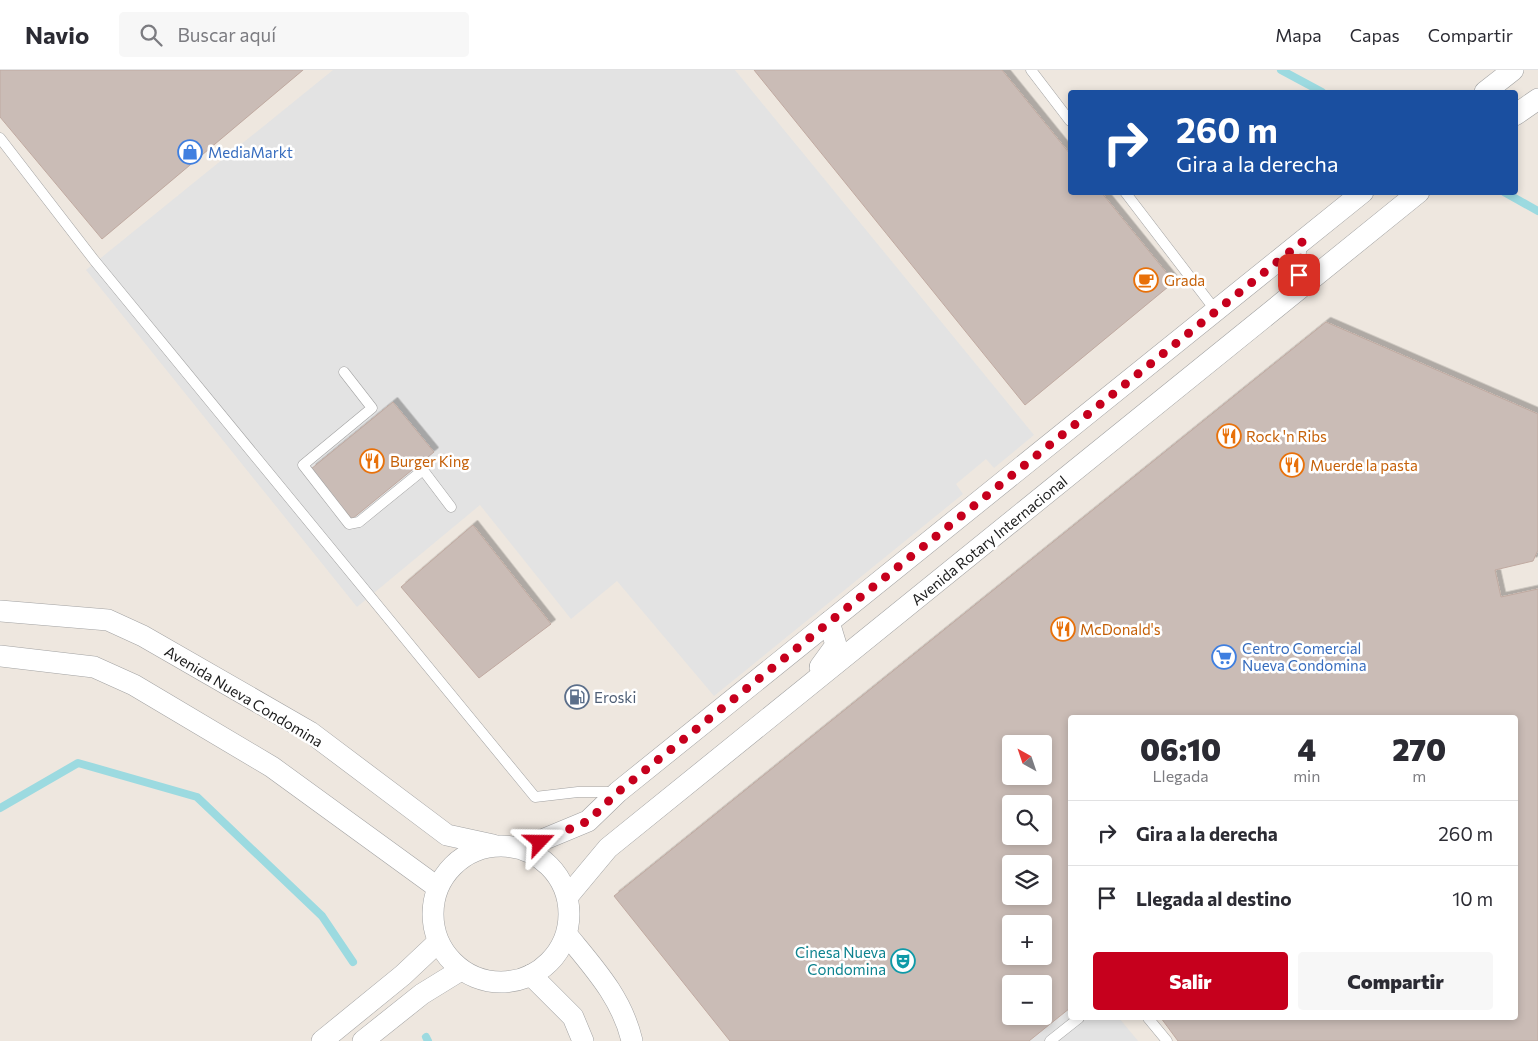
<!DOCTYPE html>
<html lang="es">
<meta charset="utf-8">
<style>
body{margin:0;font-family:Commissioner,sans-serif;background:#f7f7f7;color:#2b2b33;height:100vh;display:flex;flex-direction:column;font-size:19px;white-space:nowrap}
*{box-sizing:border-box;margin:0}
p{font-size:16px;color:#7c7c81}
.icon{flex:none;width:28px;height:28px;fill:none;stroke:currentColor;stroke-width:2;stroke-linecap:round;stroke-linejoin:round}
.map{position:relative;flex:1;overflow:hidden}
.drawer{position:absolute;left:1068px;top:645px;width:450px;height:305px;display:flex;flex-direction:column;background:#fff;border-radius:5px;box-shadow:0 2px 8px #0003}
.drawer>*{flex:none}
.banner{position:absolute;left:1068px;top:20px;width:450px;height:105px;border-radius:5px;box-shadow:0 2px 8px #0003;background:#1a4fa0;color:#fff;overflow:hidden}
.needle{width:32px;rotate:320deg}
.fabs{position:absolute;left:1002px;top:665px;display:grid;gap:10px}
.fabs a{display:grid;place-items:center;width:50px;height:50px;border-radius:5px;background:#fff;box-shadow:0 2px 8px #0003;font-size:25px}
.pin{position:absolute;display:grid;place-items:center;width:42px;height:42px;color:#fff;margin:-21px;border-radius:10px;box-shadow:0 2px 8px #0006}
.me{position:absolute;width:55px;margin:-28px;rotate:67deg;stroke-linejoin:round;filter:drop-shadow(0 0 4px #0008)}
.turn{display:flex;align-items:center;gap:18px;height:105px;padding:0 25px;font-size:22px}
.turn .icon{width:65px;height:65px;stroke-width:2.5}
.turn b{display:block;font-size:35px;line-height:42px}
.eta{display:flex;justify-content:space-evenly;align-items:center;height:85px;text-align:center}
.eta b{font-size:30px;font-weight:800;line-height:35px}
.primary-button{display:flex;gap:10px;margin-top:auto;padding:10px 25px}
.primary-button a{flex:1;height:58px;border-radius:5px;background:#c6001d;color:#fff;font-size:20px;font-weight:800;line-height:58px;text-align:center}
.primary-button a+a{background:#f7f7f7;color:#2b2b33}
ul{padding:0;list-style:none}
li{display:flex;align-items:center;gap:15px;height:65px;padding:0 25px;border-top:1px solid #e1e1e2}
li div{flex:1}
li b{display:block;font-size:19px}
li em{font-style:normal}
header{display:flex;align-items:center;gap:30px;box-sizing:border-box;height:70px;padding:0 25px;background:#fff;border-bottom:1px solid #e1e1e2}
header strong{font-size:24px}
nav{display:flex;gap:28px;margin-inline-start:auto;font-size:18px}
.search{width:350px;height:45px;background:#f7f7f7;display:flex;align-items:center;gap:12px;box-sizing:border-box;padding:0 18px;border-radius:5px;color:#7c7c81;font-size:19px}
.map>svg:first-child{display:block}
.parking{fill:#e3e3e3}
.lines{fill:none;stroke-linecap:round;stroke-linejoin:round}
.stream{stroke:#9cdae0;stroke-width:8}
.building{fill:#cabcb6;stroke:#c0aaa1;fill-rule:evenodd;filter:url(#shadow)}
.lane-casing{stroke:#a2a2a2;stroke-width:11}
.street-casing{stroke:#a2a2a2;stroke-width:22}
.lane{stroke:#fff;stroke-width:10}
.street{stroke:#fff;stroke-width:21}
.route{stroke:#c6001d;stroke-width:9;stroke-dasharray:0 16.2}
.labels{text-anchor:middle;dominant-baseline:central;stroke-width:5;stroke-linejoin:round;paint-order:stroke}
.shop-label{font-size:15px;fill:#366cbe;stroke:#fff;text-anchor:start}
.food-label{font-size:15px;fill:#c56008;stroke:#fff;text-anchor:start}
.street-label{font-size:15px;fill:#1b1b1b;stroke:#fff}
.service-label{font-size:15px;fill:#4e5e75;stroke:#fff;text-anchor:start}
.culture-label{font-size:15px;fill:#0d838f;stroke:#fff;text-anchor:end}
</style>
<header>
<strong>Navio</strong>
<div class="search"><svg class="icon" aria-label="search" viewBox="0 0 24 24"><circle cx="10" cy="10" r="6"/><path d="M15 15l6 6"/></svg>Buscar aquí</div>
<nav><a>Mapa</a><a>Capas</a><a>Compartir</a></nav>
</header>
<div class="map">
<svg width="1538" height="971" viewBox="0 0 1538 971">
<defs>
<filter id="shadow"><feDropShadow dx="4.5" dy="-4.5" stdDeviation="0" flood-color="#0004"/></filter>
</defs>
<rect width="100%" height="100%" fill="#eee7df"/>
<g class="parking">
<path d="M333,0H735L1034,365L994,398L986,389L956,414L963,424L714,626L617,511L571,549L480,435L357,537L86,200Z"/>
<path d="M1070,938V948H1119L1138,971H1029Z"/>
</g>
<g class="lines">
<g class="stream">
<path d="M1281,0L1322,22"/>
<path d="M1504,122L1538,141"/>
<path d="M0,738L78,693L197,727L322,846L353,892"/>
<path d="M426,967L428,971"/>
</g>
</g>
<g class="building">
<path d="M0,0H303L102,169L0,47Z"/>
<path d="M754,0H1002L1070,84V122H1101L1174,212L1025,335Z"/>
<path d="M1326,252L1538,344V480L1533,491L1495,500L1501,527L1538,519V971H1178L1161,948H1515V648H1070V938L1029,971H730L614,826ZM1011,674H1044V706H1011ZM1011,734H1044V766H1011ZM1011,794H1044V826H1011ZM1011,854H1044V886H1011ZM1011,914H1044V946H1011Z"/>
<path d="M393,332L434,382L352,449L311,399Z"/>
<path d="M473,455L551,554L479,608L401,517Z"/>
</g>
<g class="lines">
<g class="lane-casing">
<g id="lane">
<path d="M1031,0L1070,51"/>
<path d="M0,68L94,190L535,727L578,722H617"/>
<path d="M1125,122L1216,241"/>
<path d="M1297,218L1302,173"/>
<path d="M344,302L372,338L303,395L349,454L359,452L423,400L451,437"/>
<path d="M1148,948L1167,971"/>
<path d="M1050,971L1079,948"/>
</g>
</g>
<g class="street-casing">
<g id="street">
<path d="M1485,22L1513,0"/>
<path d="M1515,45L1538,29"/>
<path d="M0,541L108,550L143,566L310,662L447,765L493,775"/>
<path d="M0,586L94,597L134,615L272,697L437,817"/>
<path d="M820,597L836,575L829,552"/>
<circle cx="501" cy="844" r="68"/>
<path d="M523,778L588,751L618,722L1363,122"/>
<path d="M568,826L608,778L1419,122"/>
<path d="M567,865C594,898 622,928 632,971"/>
<path d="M531,905L573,947L583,971"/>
<path d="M322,971L403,905L437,873"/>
<path d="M363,971L422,924L461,900"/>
</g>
</g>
<use href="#lane" class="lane"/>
<use href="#street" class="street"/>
</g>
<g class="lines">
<path class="route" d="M540,772L588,751L618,722L1302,172L1299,205"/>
</g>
<defs>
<g id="shop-ring" transform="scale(1.25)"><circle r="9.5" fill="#fff" stroke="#3f7fe0" stroke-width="1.5"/><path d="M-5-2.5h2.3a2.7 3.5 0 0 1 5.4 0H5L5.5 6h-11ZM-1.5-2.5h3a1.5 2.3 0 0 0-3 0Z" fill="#3f7fe0"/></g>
<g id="cafe-ring" transform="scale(1.25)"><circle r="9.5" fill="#fff" stroke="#e8710a" stroke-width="1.5"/><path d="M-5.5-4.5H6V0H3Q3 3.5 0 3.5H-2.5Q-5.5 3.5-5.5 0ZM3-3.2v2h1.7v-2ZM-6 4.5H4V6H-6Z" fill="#e8710a"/></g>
<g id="restaurant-ring" transform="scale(1.25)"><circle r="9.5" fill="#fff" stroke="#e8710a" stroke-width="1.5"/><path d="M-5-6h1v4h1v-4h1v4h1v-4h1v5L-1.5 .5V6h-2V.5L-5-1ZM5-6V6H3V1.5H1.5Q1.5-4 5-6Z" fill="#e8710a"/></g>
<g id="supermarket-ring" transform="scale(1.25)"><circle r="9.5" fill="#fff" stroke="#3f7fe0" stroke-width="1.5"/><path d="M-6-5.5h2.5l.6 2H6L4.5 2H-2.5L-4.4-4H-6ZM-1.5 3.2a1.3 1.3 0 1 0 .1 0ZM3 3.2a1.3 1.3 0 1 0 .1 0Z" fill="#3f7fe0"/></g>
<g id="fuel-ring" transform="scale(1.25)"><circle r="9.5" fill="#fff" stroke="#5c6f8a" stroke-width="1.5"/><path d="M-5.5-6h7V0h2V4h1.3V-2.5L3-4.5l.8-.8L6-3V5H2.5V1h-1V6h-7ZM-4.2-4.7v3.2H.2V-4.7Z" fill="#5c6f8a"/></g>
<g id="theatre-ring" transform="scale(1.25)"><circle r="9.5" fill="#fff" stroke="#0f9aa8" stroke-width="1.5"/><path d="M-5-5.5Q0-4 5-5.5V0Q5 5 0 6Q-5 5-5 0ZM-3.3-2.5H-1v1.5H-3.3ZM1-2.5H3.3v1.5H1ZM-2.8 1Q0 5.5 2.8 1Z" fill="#0f9aa8"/></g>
</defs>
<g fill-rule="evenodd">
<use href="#shop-ring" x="190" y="82"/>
<use href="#cafe-ring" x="1146" y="210"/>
<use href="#restaurant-ring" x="1229" y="366"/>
<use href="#restaurant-ring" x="372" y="391"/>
<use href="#restaurant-ring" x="1292" y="395"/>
<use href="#restaurant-ring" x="1063" y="559"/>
<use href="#supermarket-ring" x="1224" y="587"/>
<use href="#fuel-ring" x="577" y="627"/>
<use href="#theatre-ring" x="903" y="891"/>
</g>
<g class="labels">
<g class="shop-label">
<text x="208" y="82">MediaMarkt</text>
<text x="1242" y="578">Centro Comercial<tspan x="1242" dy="17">Nueva Condomina</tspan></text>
</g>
<g class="food-label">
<text x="1164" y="210">Grada</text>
<text x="1246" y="366">Rock 'n Ribs</text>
<text x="390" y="391">Burger King</text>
<text x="1310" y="395">Muerde la pasta</text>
<text x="1080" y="559">McDonald's</text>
</g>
<g class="street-label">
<text transform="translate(989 470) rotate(-39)">Avenida Rotary Internacional</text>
<text transform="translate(244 626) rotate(31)">Avenida Nueva Condomina</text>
</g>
<g class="service-label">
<text x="594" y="627">Eroski</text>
</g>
<g class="culture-label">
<text x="886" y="882">Cinesa Nueva<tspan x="886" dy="17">Condomina</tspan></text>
</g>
</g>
</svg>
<div class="fabs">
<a><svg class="needle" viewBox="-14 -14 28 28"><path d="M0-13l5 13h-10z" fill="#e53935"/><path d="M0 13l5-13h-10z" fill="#7c7c81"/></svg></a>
<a><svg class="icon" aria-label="search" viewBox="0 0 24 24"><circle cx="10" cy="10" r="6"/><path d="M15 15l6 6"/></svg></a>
<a><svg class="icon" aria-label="layers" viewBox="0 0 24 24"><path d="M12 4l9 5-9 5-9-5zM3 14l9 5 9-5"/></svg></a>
<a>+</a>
<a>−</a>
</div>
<div class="pin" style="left:1299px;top:205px;background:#d93025"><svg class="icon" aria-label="arrive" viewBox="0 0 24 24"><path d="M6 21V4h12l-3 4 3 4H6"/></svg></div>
<svg class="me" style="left:540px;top:772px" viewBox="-20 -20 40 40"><path d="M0-17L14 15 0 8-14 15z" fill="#c6001d" stroke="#fff" stroke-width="4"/></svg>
<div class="banner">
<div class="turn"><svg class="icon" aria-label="right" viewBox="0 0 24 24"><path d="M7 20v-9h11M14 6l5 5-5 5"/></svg><div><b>260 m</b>Gira a la derecha</div></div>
</div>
<section class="drawer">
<div class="eta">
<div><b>06:10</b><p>Llegada</p></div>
<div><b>4</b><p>min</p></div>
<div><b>270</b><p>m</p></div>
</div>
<ul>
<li><svg class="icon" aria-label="right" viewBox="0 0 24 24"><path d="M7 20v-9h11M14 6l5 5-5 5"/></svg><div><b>Gira a la derecha</b></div><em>260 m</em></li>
<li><svg class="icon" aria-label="arrive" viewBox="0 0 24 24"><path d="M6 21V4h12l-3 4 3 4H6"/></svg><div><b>Llegada al destino</b></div><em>10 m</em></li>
</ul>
<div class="primary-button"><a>Salir</a><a>Compartir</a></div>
</section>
</div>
